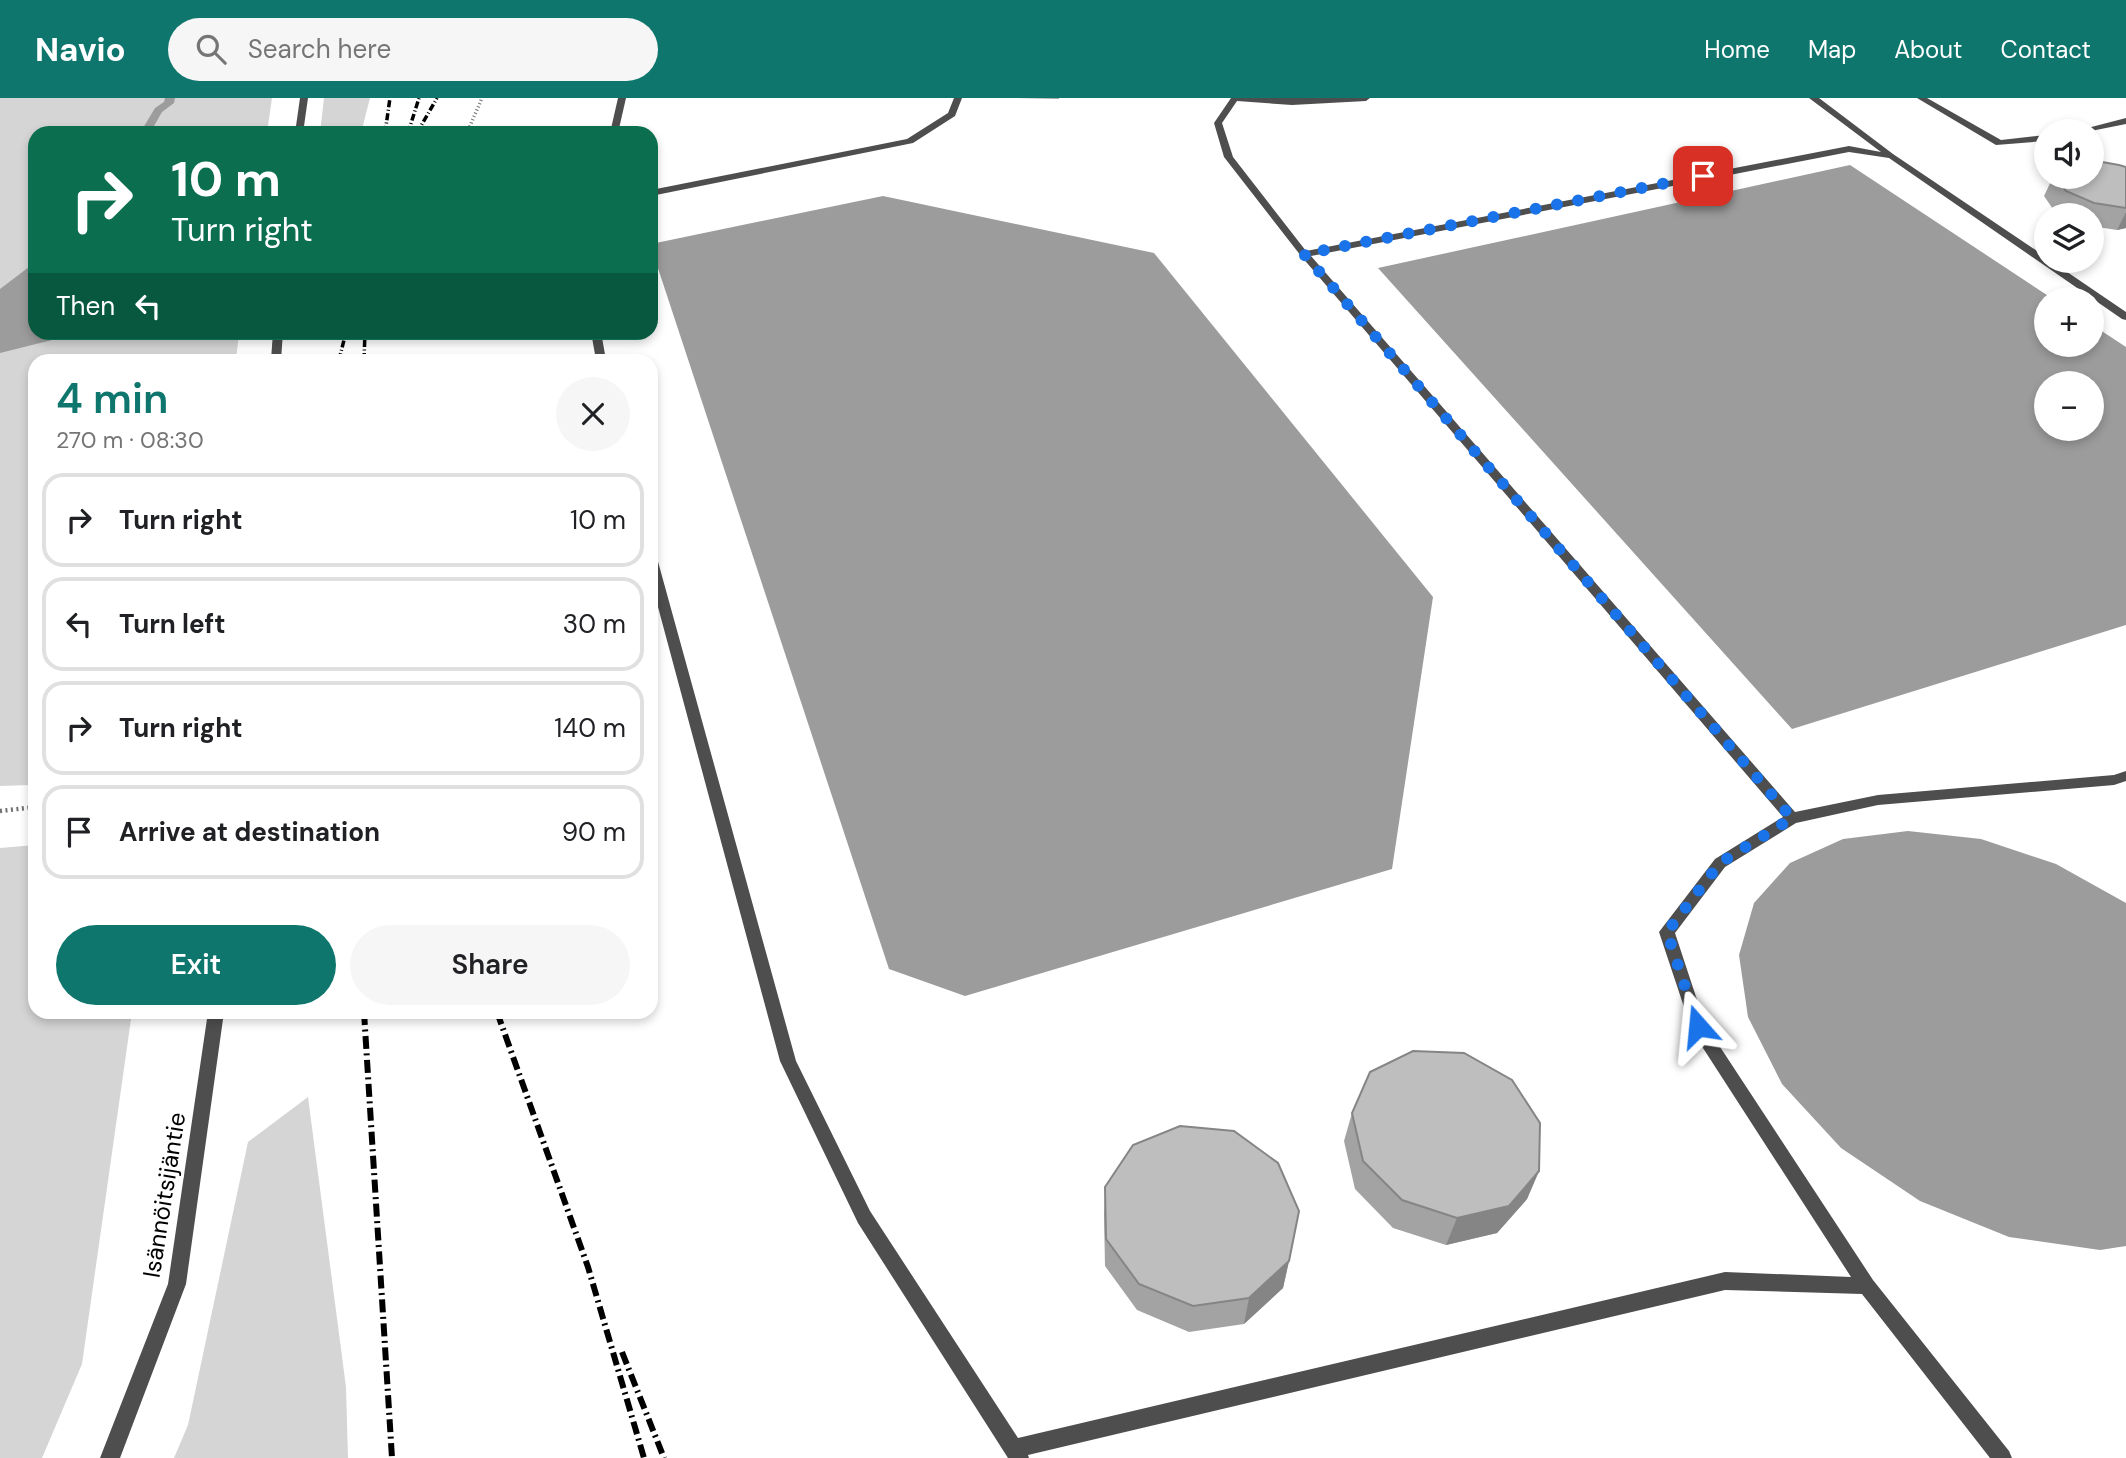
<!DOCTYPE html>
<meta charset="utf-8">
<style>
body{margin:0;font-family:"DM Sans",sans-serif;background:#f6f6f6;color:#202124;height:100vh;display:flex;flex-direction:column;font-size:26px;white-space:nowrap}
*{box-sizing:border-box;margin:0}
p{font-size:23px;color:#757577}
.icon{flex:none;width:38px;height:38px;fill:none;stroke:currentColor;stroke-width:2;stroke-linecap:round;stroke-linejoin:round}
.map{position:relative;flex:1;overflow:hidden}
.panel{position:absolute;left:28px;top:256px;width:630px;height:665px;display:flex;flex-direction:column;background:#fff;border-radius:21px;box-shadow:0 4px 10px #0003}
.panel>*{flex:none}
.guide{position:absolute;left:28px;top:28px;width:630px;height:214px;border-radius:21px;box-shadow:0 4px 10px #0003;background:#0b6e4f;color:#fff;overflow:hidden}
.controls{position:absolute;left:2034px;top:21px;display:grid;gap:14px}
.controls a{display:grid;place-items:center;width:70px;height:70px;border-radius:50%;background:#fff;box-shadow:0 4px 10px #0003;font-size:35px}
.pin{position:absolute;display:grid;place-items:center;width:60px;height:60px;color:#fff;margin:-30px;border-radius:14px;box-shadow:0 4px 10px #0006}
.me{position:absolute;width:77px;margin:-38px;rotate:342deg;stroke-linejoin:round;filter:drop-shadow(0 0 5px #0008)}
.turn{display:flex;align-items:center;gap:24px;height:147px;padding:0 28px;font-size:32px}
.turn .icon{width:91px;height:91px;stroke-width:2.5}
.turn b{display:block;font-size:49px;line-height:60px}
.then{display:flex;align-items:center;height:66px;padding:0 28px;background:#0003;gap:14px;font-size:26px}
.round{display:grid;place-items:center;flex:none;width:74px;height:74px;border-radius:37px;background:#f6f6f6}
.summary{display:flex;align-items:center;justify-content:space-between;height:119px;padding:0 28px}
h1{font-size:42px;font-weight:600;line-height:52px;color:#0f766e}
.cta{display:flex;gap:14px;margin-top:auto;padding:14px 28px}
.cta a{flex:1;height:80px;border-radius:42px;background:#0f766e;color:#fff;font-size:28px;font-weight:600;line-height:80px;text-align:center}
.cta a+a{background:#f6f6f6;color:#202124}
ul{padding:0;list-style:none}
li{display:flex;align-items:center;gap:21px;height:94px;margin:0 14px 10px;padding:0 14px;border:4px solid #e0e0e0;border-radius:21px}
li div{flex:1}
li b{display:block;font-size:26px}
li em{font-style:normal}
header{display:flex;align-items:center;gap:42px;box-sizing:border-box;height:98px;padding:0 35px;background:#0f766e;color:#fff}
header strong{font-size:33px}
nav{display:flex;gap:38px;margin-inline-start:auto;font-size:24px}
.search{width:490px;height:63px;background:#f6f6f6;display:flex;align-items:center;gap:18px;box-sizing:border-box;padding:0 24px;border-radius:38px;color:#757577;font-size:26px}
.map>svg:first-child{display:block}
.green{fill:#d5d5d5}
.water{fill:#9c9c9c;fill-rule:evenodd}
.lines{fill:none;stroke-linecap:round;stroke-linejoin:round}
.stream{fill:#9c9c9c;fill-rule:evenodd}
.path-far1{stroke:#707070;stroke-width:3.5;stroke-dasharray:1 2.5;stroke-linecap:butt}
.path{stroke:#707070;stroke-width:4.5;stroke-dasharray:2 3.5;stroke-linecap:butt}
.lane{fill:#4e4e4e;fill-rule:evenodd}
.street{fill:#4e4e4e;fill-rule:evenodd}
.rail-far1{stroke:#000;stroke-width:3.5;stroke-dasharray:7 2.5 1 2.5;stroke-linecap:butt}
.rail{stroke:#000;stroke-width:6;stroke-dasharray:13 4.5 2 4.5;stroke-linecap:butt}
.wall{fill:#a3a3a3}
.shaded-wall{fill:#858585}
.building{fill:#bebebe;stroke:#858585;stroke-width:2}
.route{stroke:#1a73e8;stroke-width:12;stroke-dasharray:0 21.6}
.labels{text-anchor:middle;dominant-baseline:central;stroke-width:6;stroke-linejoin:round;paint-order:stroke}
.near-street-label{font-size:24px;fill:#000;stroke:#fff}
</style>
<header>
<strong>Navio</strong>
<div class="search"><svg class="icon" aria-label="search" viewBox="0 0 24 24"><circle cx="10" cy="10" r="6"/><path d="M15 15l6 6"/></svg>Search here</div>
<nav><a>Home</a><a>Map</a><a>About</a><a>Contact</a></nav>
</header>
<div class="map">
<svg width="2126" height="1360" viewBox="0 0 2126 1360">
<rect width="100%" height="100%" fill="#fff"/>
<g class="green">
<path d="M0,0H272L267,35H35V234L239,235L236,262H35V680L30,687L0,688Z"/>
<path d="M324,0H370L361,35H320Z"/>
<path d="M35,747V914H132L82,1266L42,1360H0V750Z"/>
<path d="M308,999L346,1289L348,1360H174L188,1327L248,1044Z"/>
</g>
<g class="water">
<path d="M1850,67L2053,201H2046V247H2091V226L2126,249V527L1792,631L1378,170ZM2046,285H2091V331H2046Z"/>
<path d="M883,98L1154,155L1433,499L1392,771L965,898L889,871L651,149V146Z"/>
<path d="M29,169H35V234L80,235L0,255V191Z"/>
<path d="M1908,733L1981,741L2056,766L2126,805V1148L2100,1152L2009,1139L1920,1103L1841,1050L1782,986L1748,919L1739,857L1754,805L1790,765L1843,741Z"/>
</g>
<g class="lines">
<path class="stream" d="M165,0H175L174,5L162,14L150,35H140L155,10L164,4Z"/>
<path class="path-far1" d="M467,35L482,0"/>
<path class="path" d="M0,713L35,709"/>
<g class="lane">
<path d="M618,0H626L618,35H610Z"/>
<path d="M954,0H962L955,18L913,45L651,98V92L907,41L948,15Z"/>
<path d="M1231,0H1370L1366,3L1292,7L1237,3L1222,25L1233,59L1306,153L1849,48L1881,54L1809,0H1819L1893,56L2046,159V163H2051L2126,214V222L2122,221L1889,60L1849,54L1311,158L1795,714L1878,697L2114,677L2126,673V683L2114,687L1878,707L1796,725L1725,769L1675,835L1705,926L1873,1182L2009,1353L2012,1360H1990L1862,1196L1725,1192L1028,1357L1029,1360H1008L858,1125L780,963L651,483V456L657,460L796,963L870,1113L1018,1340L1725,1174L1851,1179L1692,933L1659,834L1715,761L1783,719L1301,158L1224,59L1214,25Z"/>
<path d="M1917,0H1927L2001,42L2046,37V43L1996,47Z"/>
<path d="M2126,20V26L2091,33H2076Z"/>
<path d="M591,234H601L606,262H596Z"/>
</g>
<g class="street">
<path d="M300,0H308L303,35H295Z"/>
<path d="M273,234H283L281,262H271Z"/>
<path d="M208,914H224L186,1186L120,1360H100L168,1186Z"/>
</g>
<g class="rail-far1">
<path d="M385,35L390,0"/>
<path d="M408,35L419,0"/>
<path d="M417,35L437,0"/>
<path d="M339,262L346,234"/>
<path d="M364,262L365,234"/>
</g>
<g class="rail">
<path d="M364,914L392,1360"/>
<path d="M497,914L588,1169L644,1360"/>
<path d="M622,1254L664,1360"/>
</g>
</g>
<g class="wall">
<path d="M1016,0H1059V1Z"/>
<path d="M2126,69V130L2117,132L2091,128V117H2063L2055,114L2044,98L2053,79H2091Z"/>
<path d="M1352,1015L1539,1073L1527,1101L1497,1135L1446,1147L1393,1130L1355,1091L1344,1043Z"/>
<path d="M1105,1089L1289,1163L1283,1190L1244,1226L1189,1234L1137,1212L1105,1168L1104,1117Z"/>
</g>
<g class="shaded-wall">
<path d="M2126,114V130L2117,132Z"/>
<path d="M1539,1073L1527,1101L1497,1135L1446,1147L1457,1120Z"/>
<path d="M1289,1163L1283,1190L1244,1226L1249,1200Z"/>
</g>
<g class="building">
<path d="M2091,62L2119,67L2126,69V110L2094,105L2066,93L2055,79H2091Z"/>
<path d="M1413,953L1464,955L1512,982L1540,1025L1539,1073L1509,1108L1457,1120L1402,1102L1363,1063L1352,1015L1370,974Z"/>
<path d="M1180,1028L1234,1033L1278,1065L1299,1113L1289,1163L1249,1200L1193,1208L1139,1186L1106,1141L1105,1089L1133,1047Z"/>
</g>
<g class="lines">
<path class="route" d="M1698,928L1667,834L1720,765L1792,720L1304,156L1703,78"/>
</g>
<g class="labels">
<g class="near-street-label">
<text transform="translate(164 1097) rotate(-81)">Isännöitsijäntie</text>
</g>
</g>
</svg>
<div class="controls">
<a><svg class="icon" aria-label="sound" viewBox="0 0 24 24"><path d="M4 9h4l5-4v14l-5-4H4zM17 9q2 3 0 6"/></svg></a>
<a><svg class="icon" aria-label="layers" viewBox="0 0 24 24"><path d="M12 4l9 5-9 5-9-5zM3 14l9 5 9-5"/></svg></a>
<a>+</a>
<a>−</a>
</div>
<div class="pin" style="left:1703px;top:78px;background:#d93025"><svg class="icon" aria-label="arrive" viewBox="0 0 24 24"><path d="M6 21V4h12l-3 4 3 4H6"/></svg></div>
<svg class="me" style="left:1698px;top:928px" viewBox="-20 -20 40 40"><path d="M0-17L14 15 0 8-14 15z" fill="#1a73e8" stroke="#fff" stroke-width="4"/></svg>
<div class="guide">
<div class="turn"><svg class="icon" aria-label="right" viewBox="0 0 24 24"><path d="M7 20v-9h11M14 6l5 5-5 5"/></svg><div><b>10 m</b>Turn right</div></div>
<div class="then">Then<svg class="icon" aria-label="left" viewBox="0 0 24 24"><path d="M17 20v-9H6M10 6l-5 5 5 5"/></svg></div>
</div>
<section class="panel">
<div class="summary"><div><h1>4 min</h1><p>270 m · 08:30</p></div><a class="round"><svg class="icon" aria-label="close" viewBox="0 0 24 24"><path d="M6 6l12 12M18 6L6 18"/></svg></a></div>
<ul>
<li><svg class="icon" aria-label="right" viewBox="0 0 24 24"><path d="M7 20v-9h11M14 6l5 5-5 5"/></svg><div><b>Turn right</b></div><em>10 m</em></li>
<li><svg class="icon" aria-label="left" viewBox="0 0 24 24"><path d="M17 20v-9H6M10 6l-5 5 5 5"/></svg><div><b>Turn left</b></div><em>30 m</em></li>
<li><svg class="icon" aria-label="right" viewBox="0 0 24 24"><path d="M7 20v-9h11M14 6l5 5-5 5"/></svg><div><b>Turn right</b></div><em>140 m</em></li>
<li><svg class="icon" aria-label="arrive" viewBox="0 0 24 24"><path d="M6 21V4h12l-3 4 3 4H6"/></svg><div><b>Arrive at destination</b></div><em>90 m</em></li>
</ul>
<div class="cta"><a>Exit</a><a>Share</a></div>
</section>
</div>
